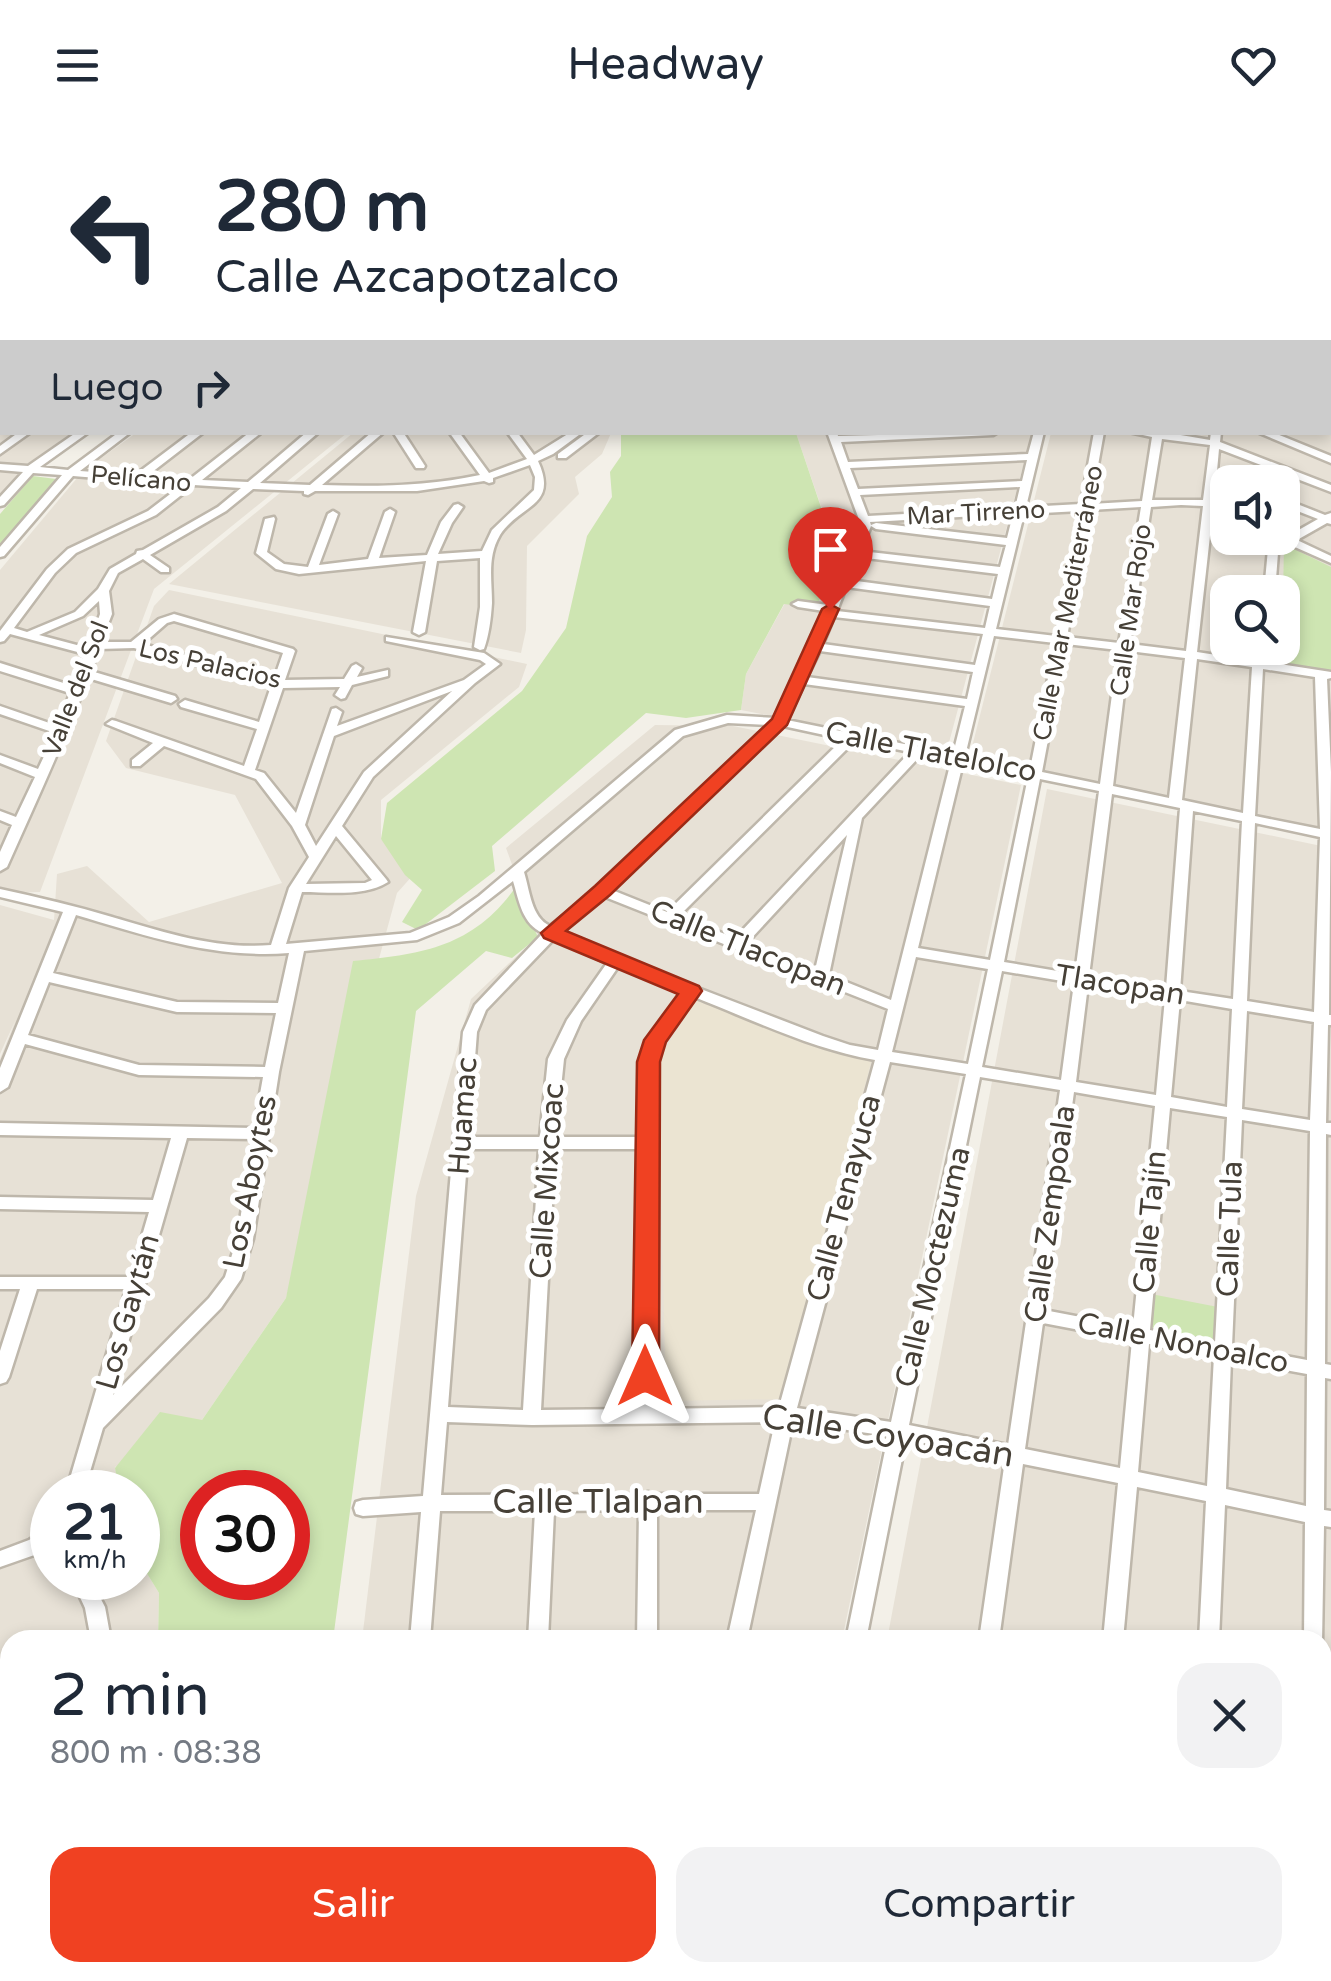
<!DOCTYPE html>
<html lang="es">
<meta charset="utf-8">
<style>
body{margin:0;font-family:"Varela Round",sans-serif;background:#f2f2f3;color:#1f2937;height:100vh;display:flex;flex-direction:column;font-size:38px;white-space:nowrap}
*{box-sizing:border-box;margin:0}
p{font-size:32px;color:#747a83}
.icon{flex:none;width:55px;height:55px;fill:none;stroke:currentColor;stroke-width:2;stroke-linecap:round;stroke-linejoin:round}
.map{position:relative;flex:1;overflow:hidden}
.details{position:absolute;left:0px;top:1500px;width:1332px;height:352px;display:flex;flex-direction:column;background:#fff;border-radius:30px 30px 0 0;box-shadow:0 5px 15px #0003}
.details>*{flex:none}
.banner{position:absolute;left:0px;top:0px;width:1332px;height:305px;box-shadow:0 5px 15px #0003;background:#fff;color:#1f2937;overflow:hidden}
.fabs{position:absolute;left:1210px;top:335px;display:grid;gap:20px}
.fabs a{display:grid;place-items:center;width:90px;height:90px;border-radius:20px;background:#fff;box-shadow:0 5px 15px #0003;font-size:50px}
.speed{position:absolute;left:30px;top:1340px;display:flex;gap:20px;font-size:50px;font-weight:700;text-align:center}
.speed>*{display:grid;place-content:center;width:130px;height:130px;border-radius:50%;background:#fff;box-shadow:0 5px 15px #0003;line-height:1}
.speed small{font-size:25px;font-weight:400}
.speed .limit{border:15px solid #d22;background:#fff;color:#111}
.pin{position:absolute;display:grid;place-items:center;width:85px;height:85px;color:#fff;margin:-102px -42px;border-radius:50% 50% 50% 0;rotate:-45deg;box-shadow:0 0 10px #0007}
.pin .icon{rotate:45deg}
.me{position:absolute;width:110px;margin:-55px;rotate:0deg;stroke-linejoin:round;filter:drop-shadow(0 0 8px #0008)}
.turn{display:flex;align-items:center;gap:35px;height:210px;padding:0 50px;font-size:45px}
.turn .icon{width:130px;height:130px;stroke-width:2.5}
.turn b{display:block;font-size:70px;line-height:85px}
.then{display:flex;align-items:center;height:95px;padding:0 50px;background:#0003;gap:20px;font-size:38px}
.round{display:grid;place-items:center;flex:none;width:105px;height:105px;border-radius:30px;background:#f2f2f3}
.summary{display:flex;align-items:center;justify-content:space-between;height:170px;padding:0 50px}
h1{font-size:60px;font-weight:600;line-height:75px}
.action{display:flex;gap:20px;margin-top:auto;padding:20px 50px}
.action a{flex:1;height:115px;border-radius:30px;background:#f04122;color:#fff;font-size:40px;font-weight:600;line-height:115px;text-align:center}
.action a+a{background:#f2f2f3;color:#1f2937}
header{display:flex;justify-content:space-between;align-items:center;height:130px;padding:0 50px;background:#fff;font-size:45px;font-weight:600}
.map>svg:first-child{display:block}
.residential{fill:#e7e1d6;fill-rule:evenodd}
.education{fill:#ebe4d2}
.green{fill:#cee5b2;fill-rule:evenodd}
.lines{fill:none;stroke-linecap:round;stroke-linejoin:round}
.minor-casing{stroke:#beb7ab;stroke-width:5}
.minor{fill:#fff;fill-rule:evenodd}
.route{fill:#f04122;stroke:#9c2a16;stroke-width:2.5}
.labels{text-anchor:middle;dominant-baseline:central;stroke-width:10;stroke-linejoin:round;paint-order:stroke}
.far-street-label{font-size:25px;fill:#464037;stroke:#fff}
.street-label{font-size:30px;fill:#464037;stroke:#fff}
.near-street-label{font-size:35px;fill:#464037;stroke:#fff}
</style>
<header><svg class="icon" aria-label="menu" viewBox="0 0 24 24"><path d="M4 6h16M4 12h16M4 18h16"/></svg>Headway<svg class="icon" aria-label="heart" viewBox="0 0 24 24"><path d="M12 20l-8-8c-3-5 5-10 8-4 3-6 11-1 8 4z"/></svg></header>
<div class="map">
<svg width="1331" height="1851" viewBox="0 0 1331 1851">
<rect width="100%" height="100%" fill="#f3f0e8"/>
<g class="residential">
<path d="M835,0H1331V260L1330,2H833Z"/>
<path d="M0,212L2,302L72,303L27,334L0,364Z"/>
<path d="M1331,269V700L970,625L1051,303L1330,302ZM1228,352H1282V408H1228ZM1228,462H1282V518H1228Z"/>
<path d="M136,303H347L154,459L40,762L0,763V440L83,341Z"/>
<path d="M353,303H611L602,324L575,347L579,364L527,416L526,500L521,523L169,454Z"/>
<path d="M796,303H1032L947,620L741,580L746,544L785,473L846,417L815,410L827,394Z"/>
<path d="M169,460L527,534L519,557L381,670V709L414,744L397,763L286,1168L202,1290L115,1337L119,1362H52V1448H138V1429L159,1463L158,1510H10V1842L66,1843L62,1851H0V929L16,889L0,924V775L54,790L57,744L87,736L149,792L282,753L235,665L126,638L106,611L154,476Z"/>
<path d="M655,595L733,596L1021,655L842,1510H362L416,1066L471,869L538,806L506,718Z"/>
<path d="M1047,659L1331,718V1851H822L824,1842H1322V1510H887Z"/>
<path d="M447,1843H773L771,1851H450Z"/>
</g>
<path class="education" d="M696,869L871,932L785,1269L666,1271L658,931Z"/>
<g class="green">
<path d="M621,303H796L827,395L816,410L847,417L815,478L784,474L746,544L741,580L686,588L646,583L492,716L495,741L418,800L402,792L422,760L405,745L381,709L387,673L522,561L566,498L587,406L612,367L610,342L621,326Z"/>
<path d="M33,346L56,349L0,415V384Z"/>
<path d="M1284,414L1331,437V540L1277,533L1278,518H1282Z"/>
<path d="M515,758L538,807L512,828L486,821L416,881L333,1510H158L159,1463L138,1429V1362H119L115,1338L160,1282L202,1290L286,1168L353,831C421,824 472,818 515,758ZM202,1362H288V1448H202Z"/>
<path d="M1151,1164L1218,1177L1217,1219L1148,1204Z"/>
<path d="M66,1842H405L408,1851H62Z"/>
</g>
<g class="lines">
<g class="minor-casing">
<g id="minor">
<path d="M0,0L5,2L0,5Z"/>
<path d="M326,0H460L456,2H324Z"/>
<path d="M819,0H827L825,2H819Z"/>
<path d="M851,0H885L888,2H851Z"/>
<path d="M922,0H930L928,2H922Z"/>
<path d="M1024,0H1032V2H1025Z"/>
<path d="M1094,0H1102V2H1095Z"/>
<path d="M1155,0H1188L1180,2H1153Z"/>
<path d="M1284,0H1292V2H1285Z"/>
<path d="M1324,0H1331V3L1325,2Z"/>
<rect x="1330" y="12" width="1" height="11"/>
<rect x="0" y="16" width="2" height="4"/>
<rect x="0" y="30" width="2" height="4"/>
<rect x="1330" y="33" width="1" height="4"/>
<rect x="0" y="45" width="2" height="4"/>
<rect x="0" y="62" width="2" height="5"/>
<rect x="1330" y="81" width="1" height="5"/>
<rect x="0" y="85" width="2" height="5"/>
<rect x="1330" y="96" width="1" height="5"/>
<rect x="0" y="109" width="2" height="5"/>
<rect x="1330" y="112" width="1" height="4"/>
<rect x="1330" y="128" width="1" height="6"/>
<path d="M2,134V140L0,141V135Z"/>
<path d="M1330,148L1331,149V155L1330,154Z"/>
<path d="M2,167V174L0,175V168Z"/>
<path d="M2,188V194L0,195V189Z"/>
<path d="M1331,199V237H1330Z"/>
<path d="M2,215V221L0,222V216Z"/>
<path d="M2,242V249L0,250V243Z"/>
<rect x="1330" y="261" width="1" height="7"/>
<path d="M2,278V284L0,285V279Z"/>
<path d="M19,302H31L0,324V316Z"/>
<path d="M77,302H89L40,337L68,340L119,302H131L80,341L135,345L192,302H204L147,346L190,349L250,302H262L202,350L248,352L307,302H319L260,353L310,355L372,302H384L322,355C376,357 428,356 480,345L449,302H459L489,343L527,329L507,302H517L534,325L571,302H583L553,324L538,331C559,377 520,374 500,405C487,427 492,449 492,473C491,489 489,505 484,519L480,520L474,517L480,477V428L437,431L425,502L419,505L413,502L426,431L299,444L276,439L256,423L265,389L274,387L275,389L267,422L284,434L308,437L328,384L333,381L338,384L319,435L368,429L385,382L390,379L395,382L379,428L427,425L441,392L454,375L458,374L463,377L452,393L438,424L482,421L492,400L534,360L535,347L530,335L493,348V352L489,353L484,351L417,361H315L308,365L304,364V361L253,359L226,381L150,425L169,438V442H161L143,429L118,443L109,461L112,484L101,512H131L159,489L174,484L293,519L295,521L285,550L344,549L352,536L356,534L362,538L357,547L388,540V546L352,555L345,568L341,569L335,565L340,557L283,558L255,640L264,643L296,683L332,579L336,578L342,582L337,596L464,550L486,534L480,530L386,511V507L484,523L500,534L475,553L373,647L342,696L386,749L388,752C365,767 329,762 302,762L286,814L410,803L449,787L479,766L675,600L727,585L776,588L824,485V481L798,477L792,474L798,471L828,475L853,413L823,409L818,406L823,403L856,407L861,395L827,302H837L838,306L998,302L993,305L841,312L848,332L1028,324L1034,302H1044L1026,377L1081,374L1094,302H1104L1091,374L1142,371L1152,307L1129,302H1163L1210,310L1211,302H1221L1220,312L1331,355V362L1219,319L1217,341L1242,352H1229L1216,347L1213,372L1228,378V385L1213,379L1197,522L1255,531L1261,518H1271L1266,532L1331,542V548L1327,549L1331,642L1329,885H1331V895H1328L1326,993H1331V1005L1326,1004L1325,1234L1331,1235V1249L1325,1248L1324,1380L1331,1381V1397L1324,1396L1322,1513V1510H1304L1305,1392L1225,1375L1219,1510H1199L1206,1371L1137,1357L1123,1510H1103L1118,1353L1023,1334L999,1510H979L1005,1330L906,1309L866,1510H846L888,1306L793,1292L747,1510H727L756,1380H657V1510H637L639,1380L554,1381L548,1510H528L535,1381H440L430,1510H410L421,1382L363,1386L356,1384L354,1378L356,1372L363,1370L423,1366L463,902L475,875L543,803C522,794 519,771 513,751L459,793L417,810L304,821L279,942L253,1109L241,1149L221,1178L103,1298L84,1362H66L126,1159H37L9,1247L6,1252L0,1254V1221L20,1159H0V1147H130L149,1082L0,1079V1067L153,1070L171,1008L0,1005V993L254,998L263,947L139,945L25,914L8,957L0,962V938L63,782L0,767V759C38,767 75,776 112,787C163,802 218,820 271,815L289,758L309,727L292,696L256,649L164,616L140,636H132V630L153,613L106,594L112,590L116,591L244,636L257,599L181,577L179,574L185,570L259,592L271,556L134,518L99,519L91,541L175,566L177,569L171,573L88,548C64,612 35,674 7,737L0,741V722L12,695L0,690V681L16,687L35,647L0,633V625L38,639L55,603L0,584V576L58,596L70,563L0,541V533L73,556L76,542L85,524L10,504L4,511L0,512V501L47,439L68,419L148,381L182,355L73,346L4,426L0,427V417L62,345L33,343L4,375L0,376V367L23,342L0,340V334L28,336ZM1162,309L1210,315L1203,370H1152ZM1027,330L1022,351L858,359L850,338ZM194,355L241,358L218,377L143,420L137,421L136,424L110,439L98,459L75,482L27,502L14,498L55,443L76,423L156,385ZM1020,357L1015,378L868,386L860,365ZM1181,375L1203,376L1186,521L1130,514L1151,377ZM1141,377L1119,513L1067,507L1090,380ZM1080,381L1056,506L996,499L1024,384ZM1013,384L1007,408L876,393L871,395L870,392ZM871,396L876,399L1006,415L1000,437L861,421ZM858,427L998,444L992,469L849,450ZM846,457L990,476L985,498L837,481ZM99,471L100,484L88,518L39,505L83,486ZM834,487L983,504L975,535L823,514ZM174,491L283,523L274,549L143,514L167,493ZM994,506L1055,513L1030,639L965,626ZM1066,514L1118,520L1100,654L1042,642ZM820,521L973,542L967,569L807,547ZM1129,521L1185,528L1169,668L1113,656ZM1197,529L1252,537L1243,683L1182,670ZM1263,539L1315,547L1320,699L1255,686ZM804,554L965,576L953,624L787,590ZM452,561L364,642L316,716L305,695L334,606ZM728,593L770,595L598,758L550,796C531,787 530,761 524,742L683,606ZM783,596L843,609L667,782L612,760ZM855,611L910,622L735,808L679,786ZM921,625L951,631L891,870L829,845L862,688ZM963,633L1028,647L990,830L918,818ZM1040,649L1099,661L1075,844L1004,832ZM1112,664L1180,678L1166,858L1089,846ZM1193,681L1242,691L1233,869L1180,861ZM1255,693L1320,707L1314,882L1247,871ZM847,705L815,840L747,813ZM336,706L372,750L365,753L306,754ZM605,767L888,879L878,920L850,915L823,906L620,828L562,801ZM76,785C146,806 215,829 289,823L278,873L177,872L53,843ZM554,809L607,833L567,890L548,929L540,1007H469L477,902L486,880ZM916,827L988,839L968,934L892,922ZM618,837L682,863L648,910L640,932V1007H556L564,929L581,891ZM1002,841L1074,853L1061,950L982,937ZM49,852L177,882L276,883L265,937L139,935L28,905ZM1088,855L1165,868L1156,965L1076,952ZM694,867C753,890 812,919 875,930L779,1277L654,1279L656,932L662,911ZM1180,870L1232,879L1227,977L1171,967ZM1247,881L1314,892L1310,990L1242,979ZM890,932L966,944L891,1292L797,1278ZM980,947L1060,960L1008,1315L909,1295ZM1074,962L1155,976L1133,1197L1044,1180ZM1170,978L1227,987L1215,1213L1150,1200ZM1242,990L1310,1001L1307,1230L1232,1216ZM187,1008L253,1009L237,1109L225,1147L209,1168L113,1265ZM468,1019H539L523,1280L448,1277ZM555,1019H639L636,1279L541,1280ZM1043,1193L1132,1210L1120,1338L1025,1319ZM1149,1214L1214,1226L1207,1356L1138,1342ZM1231,1230L1307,1244L1306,1376L1226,1359ZM447,1292L532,1295L775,1292L759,1364H655L648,1362L641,1364L441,1365Z"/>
<path d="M393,302H403L425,336L424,338H416Z"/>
<path d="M588,302H600L566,328H558V324Z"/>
<path d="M1257,302H1272L1331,326V333Z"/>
<path d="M1282,368L1325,385L1331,383V394L1327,393L1297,410L1331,426V433L1279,410L1275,462H1264L1269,408H1282V404L1288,406L1318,389L1282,375Z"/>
<path d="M52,1396V1414L43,1422L0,1437V1421L29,1410Z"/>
<path d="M71,1448H90L105,1477L111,1510H91L85,1478Z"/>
<path d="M1322,1711L1331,1717V1767L1322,1762Z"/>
<path d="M28,1842H50L48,1851H26Z"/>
<path d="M501,1842H523L526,1851H504Z"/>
<path d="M651,1842H674L677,1851H654Z"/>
<path d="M779,1842H801L799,1851H777Z"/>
<path d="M931,1842H953L952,1851H930Z"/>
<path d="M1097,1842H1119L1118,1851H1096Z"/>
<rect x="1205" y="1842" width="22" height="9"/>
</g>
</g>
<use href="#minor" class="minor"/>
</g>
<path class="route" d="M830,474L839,479L787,595L610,765L566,801L699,856L702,861L666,912L660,932L659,1246L655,1254L645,1257L636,1254L632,1246L637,932L644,910L678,864L544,808L541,803L595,756L772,589L822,479Z"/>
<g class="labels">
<g class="far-street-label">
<text transform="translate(141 349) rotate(5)">Pelícano</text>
<text transform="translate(976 383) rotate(-3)">Mar Tirreno</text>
<text transform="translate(1068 473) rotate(-79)">Calle Mar Mediterráneo</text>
<text transform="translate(1131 480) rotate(-82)">Calle Mar Rojo</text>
<text transform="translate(210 534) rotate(13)">Los Palacios</text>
<text transform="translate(76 559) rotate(-69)">Valle del Sol</text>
</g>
<g class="street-label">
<text transform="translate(931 622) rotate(11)">Calle Tlatelolco</text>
<text transform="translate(748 818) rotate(22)">Calle Tlacopan</text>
<text transform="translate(1120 855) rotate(9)">Tlacopan</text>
<text transform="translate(463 986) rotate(-86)">Huamac</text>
<text transform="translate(547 1051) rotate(-86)">Calle Mixcoac</text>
<text transform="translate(250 1052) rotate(-79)">Los Aboytes</text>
<text transform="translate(844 1068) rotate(-75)">Calle Tenayuca</text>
<text transform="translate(1050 1084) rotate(-82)">Calle Zempoala</text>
<text transform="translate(1150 1092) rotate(-85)">Calle Tajín</text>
<text transform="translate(1230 1099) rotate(-88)">Calle Tula</text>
<text transform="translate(933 1137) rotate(-77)">Calle Moctezuma</text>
<text transform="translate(128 1182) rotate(-74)">Los Gaytán</text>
<text transform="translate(1183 1213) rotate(11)">Calle Nonoalco</text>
</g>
<g class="near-street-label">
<text transform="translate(888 1306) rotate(9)">Calle Coyoacán</text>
<text x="598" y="1372">Calle Tlalpan</text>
</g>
</g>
</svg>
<div class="fabs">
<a><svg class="icon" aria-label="sound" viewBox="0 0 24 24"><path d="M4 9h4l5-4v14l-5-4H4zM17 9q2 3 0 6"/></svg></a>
<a><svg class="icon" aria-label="search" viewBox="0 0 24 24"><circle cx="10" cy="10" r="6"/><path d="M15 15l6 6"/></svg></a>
</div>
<div class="speed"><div>21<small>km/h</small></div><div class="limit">30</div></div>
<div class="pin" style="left:830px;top:479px;background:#d93025"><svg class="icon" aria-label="arrive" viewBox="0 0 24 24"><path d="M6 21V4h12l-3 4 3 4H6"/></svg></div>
<svg class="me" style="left:645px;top:1246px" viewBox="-20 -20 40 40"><path d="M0-17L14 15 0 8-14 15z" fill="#f04122" stroke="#fff" stroke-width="4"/></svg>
<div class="banner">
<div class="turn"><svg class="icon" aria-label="left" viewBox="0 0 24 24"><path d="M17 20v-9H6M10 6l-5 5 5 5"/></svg><div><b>280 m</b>Calle Azcapotzalco</div></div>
<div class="then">Luego<svg class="icon" aria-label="right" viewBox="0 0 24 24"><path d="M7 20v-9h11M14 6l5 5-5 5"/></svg></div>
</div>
<section class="details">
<div class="summary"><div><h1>2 min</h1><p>800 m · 08:38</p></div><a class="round"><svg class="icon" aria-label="close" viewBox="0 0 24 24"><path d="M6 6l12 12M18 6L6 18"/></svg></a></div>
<div class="action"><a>Salir</a><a>Compartir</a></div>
</section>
</div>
